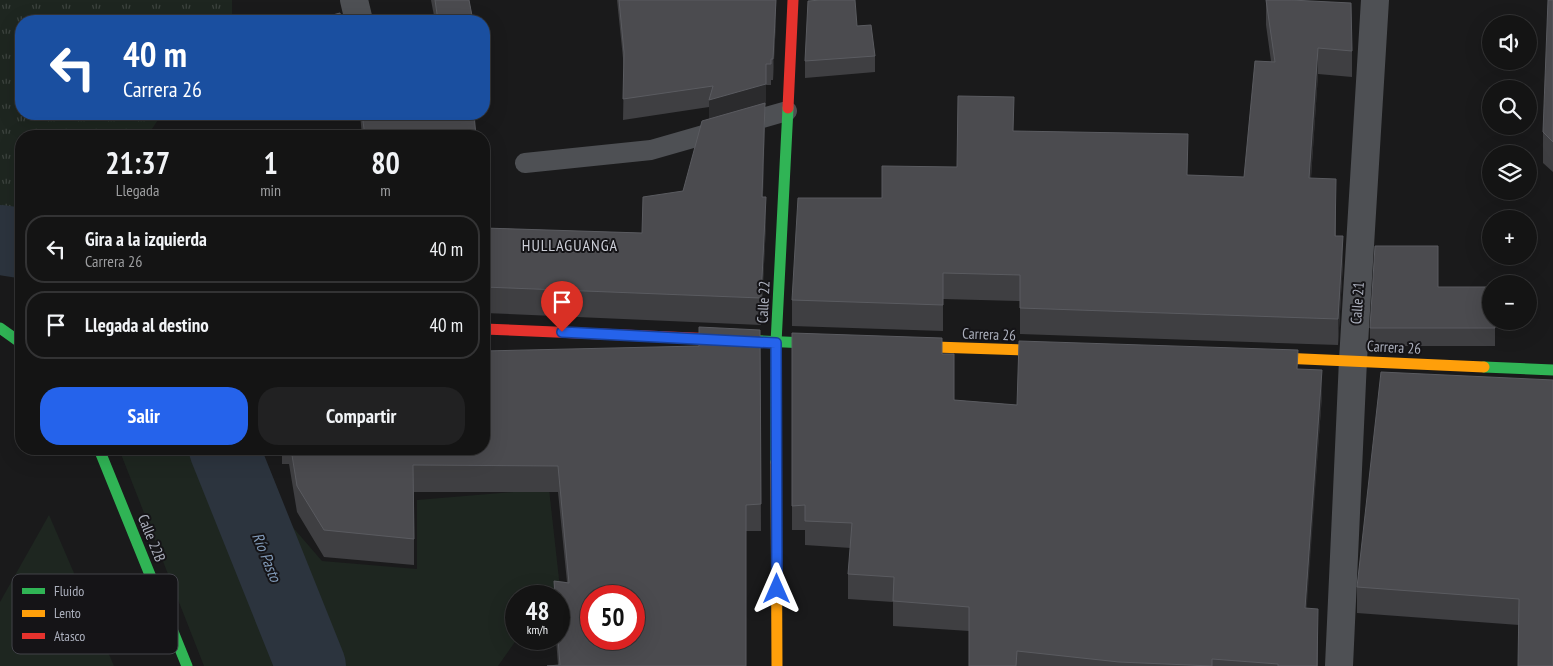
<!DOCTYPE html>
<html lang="es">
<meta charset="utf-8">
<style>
body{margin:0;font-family:"PT Sans Narrow",sans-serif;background:#212122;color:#f1f3f6;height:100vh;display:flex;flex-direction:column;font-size:19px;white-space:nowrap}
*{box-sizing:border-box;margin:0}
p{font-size:16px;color:#9d9ea0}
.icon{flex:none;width:28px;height:28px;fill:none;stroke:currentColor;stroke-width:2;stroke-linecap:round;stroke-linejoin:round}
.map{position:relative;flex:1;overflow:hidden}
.drawer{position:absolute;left:15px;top:130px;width:475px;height:325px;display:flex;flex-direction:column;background:#141414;border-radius:20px;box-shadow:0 5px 20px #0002,0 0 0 1px #333334}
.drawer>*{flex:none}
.top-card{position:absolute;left:15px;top:15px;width:475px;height:105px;border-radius:20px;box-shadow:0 5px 20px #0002,0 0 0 1px #333334;background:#1a4fa0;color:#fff;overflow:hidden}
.tools{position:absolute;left:1482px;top:15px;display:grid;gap:10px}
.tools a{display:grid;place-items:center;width:55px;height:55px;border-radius:50%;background:#141414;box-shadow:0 5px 20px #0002,0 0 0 1px #333334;font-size:25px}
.speed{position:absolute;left:505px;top:585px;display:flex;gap:10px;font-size:25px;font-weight:700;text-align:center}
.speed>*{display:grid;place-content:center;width:65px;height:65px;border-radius:50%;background:#141414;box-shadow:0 5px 20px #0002,0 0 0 1px #333334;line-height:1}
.speed small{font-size:12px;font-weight:400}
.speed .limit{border:8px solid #d22;background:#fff;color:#111}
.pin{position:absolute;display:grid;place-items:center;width:42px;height:42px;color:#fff;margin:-51px -21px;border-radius:50% 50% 50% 0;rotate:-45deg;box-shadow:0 0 5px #0007}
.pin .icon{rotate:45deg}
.me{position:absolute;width:55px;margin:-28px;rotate:0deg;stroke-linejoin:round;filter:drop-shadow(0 0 4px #0008)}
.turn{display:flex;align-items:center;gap:18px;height:105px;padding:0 25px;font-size:22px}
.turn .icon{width:65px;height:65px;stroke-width:2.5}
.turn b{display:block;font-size:35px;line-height:42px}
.eta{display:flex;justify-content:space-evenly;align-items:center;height:85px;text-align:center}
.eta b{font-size:30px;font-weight:800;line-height:35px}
.action{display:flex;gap:10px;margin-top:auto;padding:10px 25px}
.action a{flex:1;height:58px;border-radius:20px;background:#2563eb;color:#fff;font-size:20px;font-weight:800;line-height:58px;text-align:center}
.action a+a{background:#212122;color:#f1f3f6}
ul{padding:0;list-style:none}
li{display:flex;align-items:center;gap:15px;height:68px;margin:0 10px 8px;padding:0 15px;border:2px solid #333334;border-radius:20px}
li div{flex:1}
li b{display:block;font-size:19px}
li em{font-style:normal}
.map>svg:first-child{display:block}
.grass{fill:#1e2620}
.park{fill:url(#park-tufts)}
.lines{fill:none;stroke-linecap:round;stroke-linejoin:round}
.river{stroke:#2c343e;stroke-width:70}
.lane{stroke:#4e5054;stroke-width:20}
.street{stroke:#4e5054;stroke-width:28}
.fast{stroke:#30b455;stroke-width:11}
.slow{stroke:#ff9f0a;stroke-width:11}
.jam{stroke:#e5322d;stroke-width:11}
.wall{fill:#3f3f42}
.shaded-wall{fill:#2b2b2d}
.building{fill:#4b4b4f;stroke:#5a5b60;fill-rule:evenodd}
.route-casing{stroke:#184099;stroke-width:12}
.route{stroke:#2563eb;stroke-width:9}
.labels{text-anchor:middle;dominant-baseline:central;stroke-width:4;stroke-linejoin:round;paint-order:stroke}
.street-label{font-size:15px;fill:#abafbc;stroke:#151417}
.neighbourhood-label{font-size:16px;letter-spacing:1px;fill:#cdcfd8;stroke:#151417}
.water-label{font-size:16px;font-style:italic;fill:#819ab8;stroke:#151417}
.key{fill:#151417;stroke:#424249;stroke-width:1}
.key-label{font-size:14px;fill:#abafbc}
</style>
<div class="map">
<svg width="1553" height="666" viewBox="0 0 1553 666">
<defs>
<pattern id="park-tufts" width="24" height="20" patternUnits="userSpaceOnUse" patternTransform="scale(1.25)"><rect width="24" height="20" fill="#1e2620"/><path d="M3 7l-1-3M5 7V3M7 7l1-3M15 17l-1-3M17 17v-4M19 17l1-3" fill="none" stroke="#3c433e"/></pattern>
</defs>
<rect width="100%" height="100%" fill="#1a1a1b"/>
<g class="grass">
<path d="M119,449H201L300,666H204Z"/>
<path d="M549,489L562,606L559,596H516L517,639L498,666H325L310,632L290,524L322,561L417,569V500Z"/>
<path d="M49,515L114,666H0V602Z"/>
</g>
<path class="park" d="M0,0H232V21H21V114H162L147,136H21V230L0,223Z"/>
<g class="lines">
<g class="river">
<path d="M0,240L21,243"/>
<path d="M224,449L311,666"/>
</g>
<path class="lane" d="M525,163L651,150L787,111"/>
<g class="street">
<path d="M354,0L359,21"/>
<path d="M1339,666L1353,360L1375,0"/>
</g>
<g class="fast">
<path d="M0,328L21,343"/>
<path d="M740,340L829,344"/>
<path d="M1484,367L1553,370"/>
<path d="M99,449L187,666"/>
<path d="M776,462V343L788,108"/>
</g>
<g class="slow">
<path d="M905,346L1057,351"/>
<path d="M1260,357L1484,367"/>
<path d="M776,462L777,666"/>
</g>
<g class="jam">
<path d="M788,108L793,0"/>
<path d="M484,329L740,340"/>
</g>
</g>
<g class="wall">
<path d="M431,0H469L473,21H435Z"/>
<path d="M617,0H776V20L773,80H771V85H766V105H765L763,197L766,224L761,325L485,313L484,228L642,233L683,191L709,119V107L623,120L624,68Z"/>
<path d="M1266,0L1352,51V77L1318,74L1311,178L1336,205V236L1343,262L1338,345L1020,334V301L943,299V331L792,326V300L882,198L957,167L1013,131L1188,175L1244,177L1271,61L1266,25Z"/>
<path d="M1553,0V172L1543,163V132Z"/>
<path d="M857,26L875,56V72L805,78V61Z"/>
<path d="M360,114H474L476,136H362Z"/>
<path d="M1438,287L1495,321V346H1370V328Z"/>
<path d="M760,330L761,531H746V666L558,665L556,639H559V596H554V581L567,582L558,492H414V565L324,557L297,512L289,464H282V449H484L699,346Z"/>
<path d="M792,333L942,354L954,400L1017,405L1298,369L1322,395L1306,608L1318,634V666H969V631L893,626V602L848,599V574L851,548L805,545V530H792Z"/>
<path d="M1553,380L1519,625L1357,613V587Z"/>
</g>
<g class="shaded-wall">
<path d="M776,0V20L773,80V59Z"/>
<path d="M1318,48V74L1309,205V178Z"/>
<path d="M766,64V105H765V130L762,224L709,121V100Z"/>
<path d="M766,197V224L761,325V298Z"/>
<path d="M1343,236V262L1338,345V319Z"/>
<path d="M484,287H485V313L484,314Z"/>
<path d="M1322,370V395L1305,633V608Z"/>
</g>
<g class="building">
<path d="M435,0H469L473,21H438Z"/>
<path d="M619,0H776L773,59H771V64H766V84L709,100L713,86L623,99L624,52Z"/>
<path d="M821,0H855L857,26L871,25L875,56L805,61L808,1Z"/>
<path d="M1266,0H1291L1351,3L1352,51L1318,48L1309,178L1336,179L1335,236H1343L1338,319L1020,308V275L943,273V305L792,300L798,198H882V166L957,167L958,96L1014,97L1013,131L1188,134L1187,175L1244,177L1255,61L1275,62Z"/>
<path d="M1548,0H1553V142L1543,132Z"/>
<path d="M340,13L342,21H310Z"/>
<path d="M765,103L762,197H766L761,298L484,287V224V228L642,233L643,197L683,191L702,121Z"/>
<path d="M362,114H474L476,136H365Z"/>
<path d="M1375,246H1438V287H1491V321H1495V328H1370Z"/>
<path d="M699,327L760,330L761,504L746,505V666H547L560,665L558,639H559V596H555L554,581L569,583L558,466L413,465L414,539L324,530L297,486L291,449H484V351L699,346ZM591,596H634V639H591Z"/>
<path d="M792,333L942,338V354H954V400L1017,405L1019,341L1298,350L1297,369L1322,370L1305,608L1318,609L1317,666H1278V664L1212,659V666L1119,662L1017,651L1016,666H969V607L893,601L894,577L848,574L852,523L805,521V505L792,506Z"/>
<path d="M1381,372L1553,380V666H1518L1519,599L1357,587Z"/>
</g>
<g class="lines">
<g class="route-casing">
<path id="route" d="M562,332L776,343L777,589"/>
</g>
<use href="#route" class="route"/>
</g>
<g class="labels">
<g class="street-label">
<text transform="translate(763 302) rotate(-87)">Calle 22</text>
<text transform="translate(1357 303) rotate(-86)">Calle 21</text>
<text transform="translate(989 334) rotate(2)">Carrera 26</text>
<text transform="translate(1394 347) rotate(3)">Carrera 26</text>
<text transform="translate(152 538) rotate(68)">Calle 22B</text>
</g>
<g class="neighbourhood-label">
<text x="570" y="245">HULLAGUANGA</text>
</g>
<g class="water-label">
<text transform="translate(267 557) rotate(68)">Río Pasto</text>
</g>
</g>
<rect x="12" y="574" width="166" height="80" rx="8" class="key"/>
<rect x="22" y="588" width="23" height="6" fill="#30b455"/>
<rect x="22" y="610" width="23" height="7" fill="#ff9f0a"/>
<rect x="22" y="633" width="23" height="6" fill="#e5322d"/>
<g class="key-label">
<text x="54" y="596">Fluido</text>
<text x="54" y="618">Lento</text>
<text x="54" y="641">Atasco</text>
</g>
</svg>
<div class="tools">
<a><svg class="icon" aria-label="sound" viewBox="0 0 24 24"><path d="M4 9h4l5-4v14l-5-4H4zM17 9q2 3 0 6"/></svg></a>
<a><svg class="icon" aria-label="search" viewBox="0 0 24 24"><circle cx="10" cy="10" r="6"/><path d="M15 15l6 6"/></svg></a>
<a><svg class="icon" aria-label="layers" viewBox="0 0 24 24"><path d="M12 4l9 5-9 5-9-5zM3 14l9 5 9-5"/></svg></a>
<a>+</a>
<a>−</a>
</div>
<div class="speed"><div>48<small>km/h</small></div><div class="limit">50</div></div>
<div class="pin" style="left:562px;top:332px;background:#d93025"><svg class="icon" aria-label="arrive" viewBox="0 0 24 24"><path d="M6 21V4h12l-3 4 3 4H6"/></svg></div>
<svg class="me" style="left:777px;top:589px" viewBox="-20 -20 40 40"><path d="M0-17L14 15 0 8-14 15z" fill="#2563eb" stroke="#fff" stroke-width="4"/></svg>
<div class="top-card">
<div class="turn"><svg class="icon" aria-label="left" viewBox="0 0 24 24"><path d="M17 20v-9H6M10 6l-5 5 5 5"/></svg><div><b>40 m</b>Carrera 26</div></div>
</div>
<section class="drawer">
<div class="eta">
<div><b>21:37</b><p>Llegada</p></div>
<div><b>1</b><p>min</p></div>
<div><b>80</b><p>m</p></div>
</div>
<ul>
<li><svg class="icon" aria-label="left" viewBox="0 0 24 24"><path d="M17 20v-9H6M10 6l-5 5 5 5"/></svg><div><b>Gira a la izquierda</b><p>Carrera 26</p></div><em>40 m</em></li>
<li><svg class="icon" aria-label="arrive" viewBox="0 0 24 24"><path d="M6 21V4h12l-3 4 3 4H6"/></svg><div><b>Llegada al destino</b></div><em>40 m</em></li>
</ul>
<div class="action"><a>Salir</a><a>Compartir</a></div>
</section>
</div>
